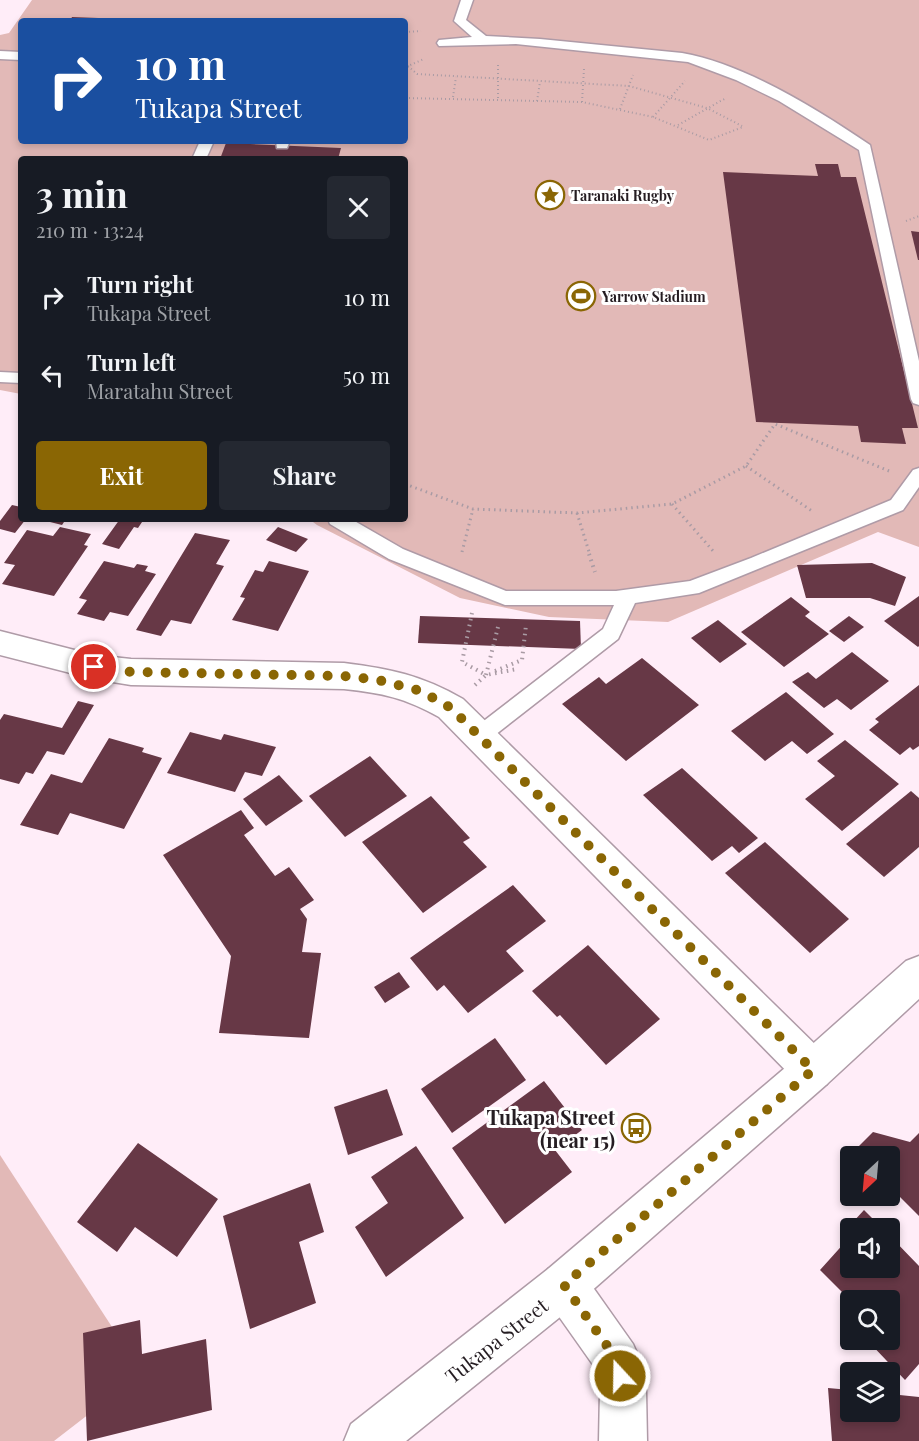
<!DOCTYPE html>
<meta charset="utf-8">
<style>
body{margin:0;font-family:"Playfair Display",serif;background:#242831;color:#f1f3f6;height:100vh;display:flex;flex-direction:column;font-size:22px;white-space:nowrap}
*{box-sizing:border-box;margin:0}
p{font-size:20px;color:#9ea1a6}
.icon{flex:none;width:33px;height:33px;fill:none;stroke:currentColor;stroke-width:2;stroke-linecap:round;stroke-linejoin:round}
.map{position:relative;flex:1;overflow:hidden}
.side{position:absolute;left:18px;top:156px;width:390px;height:366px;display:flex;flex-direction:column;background:#171b24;border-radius:6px;box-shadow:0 3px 9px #0003}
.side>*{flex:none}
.banner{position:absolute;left:18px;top:18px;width:390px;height:126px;border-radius:6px;box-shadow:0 3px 9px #0003;background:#1a4fa0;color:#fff;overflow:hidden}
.needle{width:39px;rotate:206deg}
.controls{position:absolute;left:840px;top:1146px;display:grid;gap:12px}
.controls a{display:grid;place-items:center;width:60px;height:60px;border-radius:6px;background:#171b24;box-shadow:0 3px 9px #0003;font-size:30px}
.pin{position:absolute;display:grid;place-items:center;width:51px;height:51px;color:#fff;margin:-26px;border:3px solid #fff;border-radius:50%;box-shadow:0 2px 6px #0007}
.me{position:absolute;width:66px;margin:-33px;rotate:339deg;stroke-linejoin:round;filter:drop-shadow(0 0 4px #0008)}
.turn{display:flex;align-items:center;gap:21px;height:126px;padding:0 18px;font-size:27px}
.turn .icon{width:78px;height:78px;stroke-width:2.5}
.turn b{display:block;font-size:42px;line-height:51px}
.round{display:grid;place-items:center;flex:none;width:63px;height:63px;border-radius:6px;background:#242831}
.summary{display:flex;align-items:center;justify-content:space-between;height:102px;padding:0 18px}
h1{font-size:36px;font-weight:700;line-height:45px}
.button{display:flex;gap:12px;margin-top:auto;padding:12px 18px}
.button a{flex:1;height:69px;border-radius:6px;background:#8a6604;color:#fff;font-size:24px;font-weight:700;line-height:69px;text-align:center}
.button a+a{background:#242831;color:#f1f3f6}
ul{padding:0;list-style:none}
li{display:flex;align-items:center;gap:18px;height:78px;padding:0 18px}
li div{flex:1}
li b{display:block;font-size:22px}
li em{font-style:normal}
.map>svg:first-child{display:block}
.green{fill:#e2b9b7;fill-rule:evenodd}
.building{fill:#673846}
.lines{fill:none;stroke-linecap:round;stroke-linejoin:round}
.service-casing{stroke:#af9ba7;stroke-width:3}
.minor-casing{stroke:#af9ba7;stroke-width:3}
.secondary-casing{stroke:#af9ba7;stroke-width:3}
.path-far2{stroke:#a99ba4;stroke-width:2;stroke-dasharray:1 3;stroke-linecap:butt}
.path-far1{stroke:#a99ba4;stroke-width:3;stroke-dasharray:1.5 4;stroke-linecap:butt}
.path{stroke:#a99ba4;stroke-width:4;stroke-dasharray:1.5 4.5;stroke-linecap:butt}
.service{fill:#fff;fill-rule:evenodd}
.minor{fill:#fff;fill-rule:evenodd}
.secondary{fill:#fff;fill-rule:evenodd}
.route{stroke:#8a6604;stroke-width:10;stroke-dasharray:0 18}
.labels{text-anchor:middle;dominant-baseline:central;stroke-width:6;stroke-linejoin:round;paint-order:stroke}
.far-poi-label{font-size:14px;font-weight:bold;fill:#251d22;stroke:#fff;text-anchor:start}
.near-poi-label{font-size:20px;font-weight:bold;fill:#251d22;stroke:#fff;text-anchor:end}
.near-street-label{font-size:20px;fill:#251d22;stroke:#fff}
</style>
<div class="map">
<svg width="919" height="1441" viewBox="0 0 919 1441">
<rect width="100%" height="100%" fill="#ffedf8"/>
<g class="green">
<path d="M32,0H919V547L878,532L668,622L549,617L460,598L317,525L309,519H405V159H21V394L0,390V35L9,33ZM21,21H405V141H21Z"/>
<path d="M0,1155L142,1373L54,1441H0Z"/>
</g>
<g class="building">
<path d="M72,17L125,19V21H70Z"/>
<path d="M226,143L341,148L338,159H220Z"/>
<path d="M815,164H838L841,177H856L918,428H902L906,444L861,442L858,426L756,422L723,172L818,176Z"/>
<path d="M911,231L919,232V260H918Z"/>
<path d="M12,505L21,507V519H26L15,533L0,529V521Z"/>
<path d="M38,519H66L62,525Z"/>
<path d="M120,519H144L138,528L134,527L119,549L102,544Z"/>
<path d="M60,527L91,534L84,545L88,546L54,596L2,584L15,565L4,563L27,530L53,536Z"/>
<path d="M278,527L308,539L296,552L266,540Z"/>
<path d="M195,533L230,540L216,564L224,566L191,624L171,620L161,636L136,630Z"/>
<path d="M104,561L134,568L137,564L148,566L145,571L156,574L128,616L110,612L104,621L77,614L87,600L79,598Z"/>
<path d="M269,561L309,571L278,631L232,620L245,598L240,597L255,570L263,572Z"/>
<path d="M872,563L906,577L895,606L870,598H806L797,565Z"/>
<path d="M919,596V646L918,647L884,621Z"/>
<path d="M791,597L810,612L805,616L829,634L784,667L741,632Z"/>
<path d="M420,616L580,621L581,649L418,643Z"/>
<path d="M849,616L864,627L844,642L829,631Z"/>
<path d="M718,620L747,644L720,663L691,638Z"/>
<path d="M852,652L889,681L851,710L837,699L824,708L792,682L808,672L816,679Z"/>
<path d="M642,658L699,705L626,761L562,704L599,677L606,684Z"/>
<path d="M919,685V746L913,750L910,747L900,755L869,730L879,722L875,719Z"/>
<path d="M786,692L834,734L807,754L792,741L765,761L731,731Z"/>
<path d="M78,701L94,705L64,755L47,751L33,774L26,772L19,784L0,779V720L4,714L62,728Z"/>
<path d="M190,732L221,740L224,734L276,747L262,776L245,772L235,792L167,773Z"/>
<path d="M109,738L144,748L142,752L162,758L124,829L70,813L58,835L20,825L51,774L82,783Z"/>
<path d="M845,740L899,784L842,831L805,799L835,776L817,761Z"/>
<path d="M370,756L407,796L345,837L309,796Z"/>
<path d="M682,768L758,838L739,853L732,846L712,861L643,795Z"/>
<path d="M279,775L303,801L266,826L243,799Z"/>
<path d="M911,791L919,798V847L884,877L846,844Z"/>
<path d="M431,796L470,838L463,842L487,867L423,913L362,842Z"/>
<path d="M241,810L254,828L244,835L275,876L289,867L314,900L300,909L307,919L302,952L321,953L309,1038L219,1033L231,956L163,855Z"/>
<path d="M765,842L849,919L810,953L725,873Z"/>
<path d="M513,885L546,921L506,951L524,971L468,1013L444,985L437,991L410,958Z"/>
<path d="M588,945L660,1019L606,1065L560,1015L557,1017L532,991Z"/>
<path d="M399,972L410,987L385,1003L374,987Z"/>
<path d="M495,1038L526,1080L452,1133L421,1089Z"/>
<path d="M544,1081L582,1130L555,1150L572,1172L505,1224L452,1148Z"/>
<path d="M387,1089L403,1135L348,1155L334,1107Z"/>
<path d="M873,1132L910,1142L919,1133V1216L890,1187V1156H860L854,1151Z"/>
<path d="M138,1143L218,1199L177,1257L135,1227L117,1252L77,1222Z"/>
<path d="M416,1146L464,1218L386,1277L355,1227L388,1203L371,1177Z"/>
<path d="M310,1183L324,1232L299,1242L316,1303L250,1329L223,1216Z"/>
<path d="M864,1210L882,1228H850V1268H890V1236L919,1266V1364L905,1380L867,1340H890V1300H850L820,1270L847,1240L842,1234Z"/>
<path d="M140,1320L142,1354L206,1339L212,1410L87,1441L83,1333Z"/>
<path d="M828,1388L850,1390V1412H890V1394L919,1397V1441H832Z"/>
</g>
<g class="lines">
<g class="service-casing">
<g id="service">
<path d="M461,0H473L466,20L486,36L540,39L682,53C745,64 817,109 870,145L919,361V405L913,403L911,399L859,150L779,101L736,80L688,62L516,44L439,46L437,43L439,40L472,37L454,21Z"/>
<path d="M0,51L21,52V60L0,59Z"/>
<path d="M200,141H214L206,159H192Z"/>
<path d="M276,141H290L287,148H277Z"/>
<path d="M0,372L21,373V383L0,382Z"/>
<path d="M919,468V487L903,510L699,593L635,603L618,639L486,742L479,745L472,742L468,736L472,730L603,629L614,605H505L389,559L330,524L328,519H351L403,549L506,591H616L690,581L751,558L891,500L913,470Z"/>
</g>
</g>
<g class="minor-casing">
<g id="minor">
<path d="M0,631L94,655L131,659L344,663C391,669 421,675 463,699L827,1056L833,1070L827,1084L813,1090L799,1084L439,717C405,698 383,693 344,689L131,685L94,679L0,655Z"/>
<path d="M564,1263L580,1269L633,1344L640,1360L646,1391L647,1441H599L600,1391L596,1369L548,1301L542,1285L548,1269Z"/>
</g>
</g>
<g class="secondary-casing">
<path id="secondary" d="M919,956V999L827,1084L580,1301L406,1441H344L351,1424L548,1269L799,1056L906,961Z"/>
</g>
<g class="path-far2">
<path d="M405,32L421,31"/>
<path d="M498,65V99"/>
<path d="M408,66L417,74L629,86L707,108L742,126"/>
<path d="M405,75L408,66L424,59"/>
<path d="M453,97L456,77"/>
<path d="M405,98L582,102L653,117L709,140L743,127"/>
<path d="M537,101L540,82"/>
<path d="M582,102L584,69"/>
<path d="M620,109L633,75"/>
<path d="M653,117L685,81"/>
<path d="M678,125L726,98"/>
<path d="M906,221L919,216"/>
</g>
<g class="path-far1">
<path d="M746,466L812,511"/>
<path d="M405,484L473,509L577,513L672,504L746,466L775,424L889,471"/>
<path d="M672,504L714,552"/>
<path d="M577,513L590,555"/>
<path d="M462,552L473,509"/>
</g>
<g class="path">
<path d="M589,554L595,572"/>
<path d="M472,613L462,662L486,675"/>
<path d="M495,671L522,660L526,625"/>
<path d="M486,675L499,623"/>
<path d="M475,685L486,675L517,669"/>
</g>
<use href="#service" class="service"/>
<use href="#minor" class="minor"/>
<use href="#secondary" class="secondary"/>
</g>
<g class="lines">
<path class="route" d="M94,667L131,672L344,676L378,680L421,691L451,708L813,1070L564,1285L617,1360L620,1376"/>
</g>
<defs>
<g id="sight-ring" transform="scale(1.5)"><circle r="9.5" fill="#fff" stroke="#8a6604" stroke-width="1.5"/><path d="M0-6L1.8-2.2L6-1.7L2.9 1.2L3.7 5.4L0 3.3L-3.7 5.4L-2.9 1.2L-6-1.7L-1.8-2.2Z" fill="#8a6604"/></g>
<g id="stadium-ring" transform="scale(1.5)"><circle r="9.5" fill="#fff" stroke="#8a6604" stroke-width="1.5"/><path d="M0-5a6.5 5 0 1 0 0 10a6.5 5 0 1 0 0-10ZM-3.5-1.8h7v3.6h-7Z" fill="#8a6604"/></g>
<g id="bus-ring" transform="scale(1.5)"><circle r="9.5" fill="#fff" stroke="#8a6604" stroke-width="1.5"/><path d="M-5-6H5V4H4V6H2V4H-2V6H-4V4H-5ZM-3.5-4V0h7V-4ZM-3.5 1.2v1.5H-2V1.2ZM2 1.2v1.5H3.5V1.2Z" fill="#8a6604"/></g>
</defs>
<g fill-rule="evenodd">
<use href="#sight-ring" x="550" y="195"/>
<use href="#stadium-ring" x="581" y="296"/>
<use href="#bus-ring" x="636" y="1128"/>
</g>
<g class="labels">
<g class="far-poi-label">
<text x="571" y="195">Taranaki Rugby</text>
<text x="602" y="296">Yarrow Stadium</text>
</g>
<g class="near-poi-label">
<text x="615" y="1116">Tukapa Street<tspan x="615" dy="23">(near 15)</tspan></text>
</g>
<g class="near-street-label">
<text transform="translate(496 1340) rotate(-38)">Tukapa Street</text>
</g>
</g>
</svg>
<div class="controls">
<a><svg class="needle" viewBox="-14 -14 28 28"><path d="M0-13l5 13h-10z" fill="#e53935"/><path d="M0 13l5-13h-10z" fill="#9ea1a6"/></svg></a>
<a><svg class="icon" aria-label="sound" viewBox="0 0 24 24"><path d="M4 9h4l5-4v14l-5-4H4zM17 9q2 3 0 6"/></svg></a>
<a><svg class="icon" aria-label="search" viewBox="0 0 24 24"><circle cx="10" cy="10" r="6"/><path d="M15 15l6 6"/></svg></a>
<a><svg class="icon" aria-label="layers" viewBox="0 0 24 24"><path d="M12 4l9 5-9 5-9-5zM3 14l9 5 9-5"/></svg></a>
</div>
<div class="pin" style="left:94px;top:667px;background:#d93025"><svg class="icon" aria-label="arrive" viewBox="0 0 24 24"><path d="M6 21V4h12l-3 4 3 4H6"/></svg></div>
<svg class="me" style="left:620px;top:1376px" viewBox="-20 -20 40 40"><circle r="17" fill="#8a6604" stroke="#fff" stroke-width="3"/><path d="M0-11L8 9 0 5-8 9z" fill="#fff"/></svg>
<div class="banner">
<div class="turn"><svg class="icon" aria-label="right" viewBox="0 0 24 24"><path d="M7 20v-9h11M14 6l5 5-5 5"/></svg><div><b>10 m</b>Tukapa Street</div></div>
</div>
<section class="side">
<div class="summary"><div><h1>3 min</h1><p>210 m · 13:24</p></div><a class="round"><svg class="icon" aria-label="close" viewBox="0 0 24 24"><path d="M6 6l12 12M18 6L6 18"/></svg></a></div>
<ul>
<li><svg class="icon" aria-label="right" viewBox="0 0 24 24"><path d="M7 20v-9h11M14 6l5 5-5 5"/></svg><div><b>Turn right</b><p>Tukapa Street</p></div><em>10 m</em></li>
<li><svg class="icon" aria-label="left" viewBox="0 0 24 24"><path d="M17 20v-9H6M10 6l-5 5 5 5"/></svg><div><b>Turn left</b><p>Maratahu Street</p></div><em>50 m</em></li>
</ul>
<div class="button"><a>Exit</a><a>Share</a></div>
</section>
</div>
